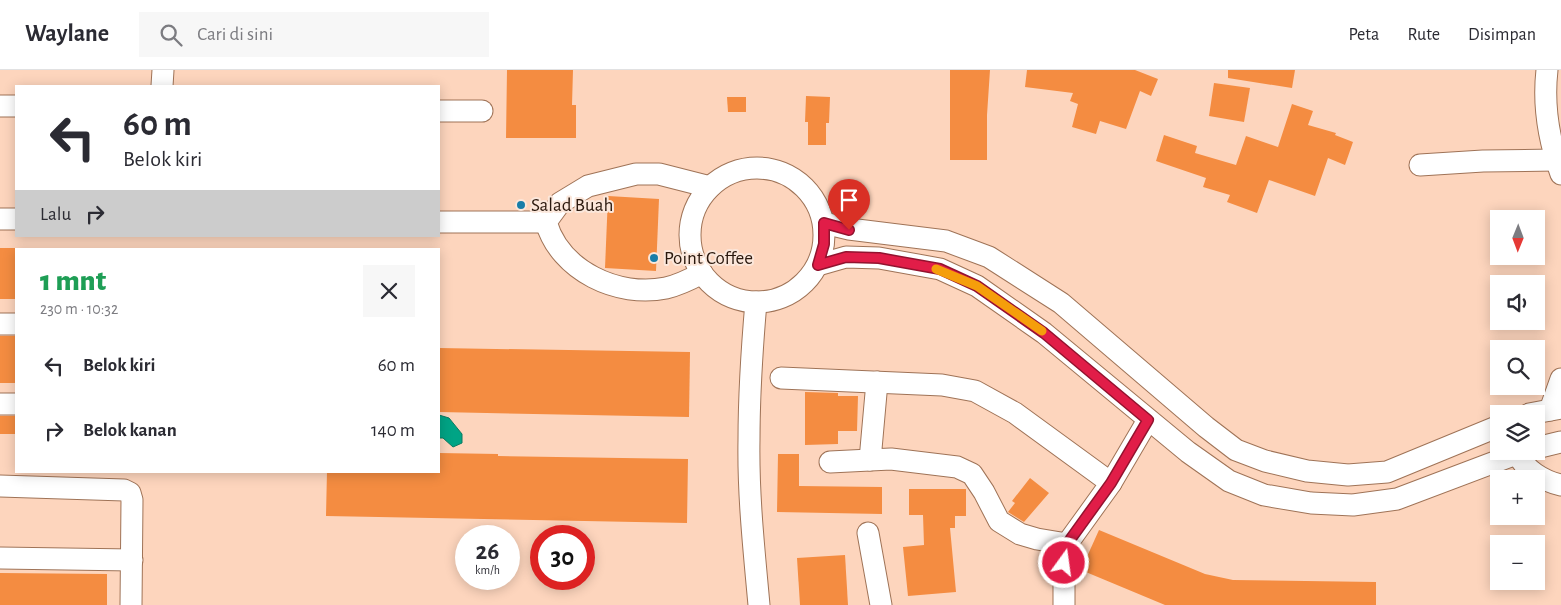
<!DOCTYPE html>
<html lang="id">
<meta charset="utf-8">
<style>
body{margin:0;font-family:"Alegreya Sans",sans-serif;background:#f7f7f7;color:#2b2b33;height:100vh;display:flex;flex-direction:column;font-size:19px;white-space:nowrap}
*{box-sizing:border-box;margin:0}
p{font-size:16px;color:#7c7c81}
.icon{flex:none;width:28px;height:28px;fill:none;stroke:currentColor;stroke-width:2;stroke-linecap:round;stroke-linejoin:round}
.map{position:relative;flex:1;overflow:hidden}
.drawer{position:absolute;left:15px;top:178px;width:425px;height:225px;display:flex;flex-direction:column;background:#fff;border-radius:0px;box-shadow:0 2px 12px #0003}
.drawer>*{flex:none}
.banner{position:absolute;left:15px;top:15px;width:425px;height:152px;border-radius:0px;box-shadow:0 2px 12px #0003;background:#fff;color:#2b2b33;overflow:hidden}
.needle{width:32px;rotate:181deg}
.tools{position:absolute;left:1490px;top:140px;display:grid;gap:10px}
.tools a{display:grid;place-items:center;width:55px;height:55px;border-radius:0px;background:#fff;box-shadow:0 2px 12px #0003;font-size:25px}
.speed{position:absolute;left:455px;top:455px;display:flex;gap:10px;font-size:25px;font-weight:700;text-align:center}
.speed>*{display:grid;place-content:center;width:65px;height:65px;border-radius:50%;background:#fff;box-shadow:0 2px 12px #0003;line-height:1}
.speed small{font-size:12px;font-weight:400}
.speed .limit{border:8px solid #d22;background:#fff;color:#111}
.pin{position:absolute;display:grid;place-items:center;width:42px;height:42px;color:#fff;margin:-51px -21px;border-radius:50% 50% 50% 0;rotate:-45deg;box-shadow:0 0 5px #0007}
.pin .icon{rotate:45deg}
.me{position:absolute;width:55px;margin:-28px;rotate:14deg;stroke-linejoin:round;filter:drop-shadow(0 0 4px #0008)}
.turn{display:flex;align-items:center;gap:18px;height:105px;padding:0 25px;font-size:22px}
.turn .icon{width:65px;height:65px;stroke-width:2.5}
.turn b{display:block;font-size:35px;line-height:42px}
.then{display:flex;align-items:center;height:48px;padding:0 25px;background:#0003;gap:10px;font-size:19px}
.round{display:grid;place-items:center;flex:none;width:52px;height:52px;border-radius:0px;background:#f7f7f7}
.headline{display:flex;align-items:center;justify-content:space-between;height:85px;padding:0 25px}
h1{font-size:30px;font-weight:800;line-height:38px;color:#1e9e55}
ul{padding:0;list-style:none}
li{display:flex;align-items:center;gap:15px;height:65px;padding:0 25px}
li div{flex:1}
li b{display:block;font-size:19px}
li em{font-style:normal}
header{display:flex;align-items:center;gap:30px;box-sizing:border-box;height:70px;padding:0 25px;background:#fff;border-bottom:1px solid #e1e1e2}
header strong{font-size:24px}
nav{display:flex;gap:28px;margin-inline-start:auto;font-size:18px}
.search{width:350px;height:45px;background:#f7f7f7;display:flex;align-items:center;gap:12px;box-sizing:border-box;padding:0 18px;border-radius:0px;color:#7c7c81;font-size:19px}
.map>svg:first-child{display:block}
.water{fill:#00a485;stroke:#0d7a61}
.building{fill:#f48c41}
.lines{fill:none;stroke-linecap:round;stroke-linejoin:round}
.minor-casing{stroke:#9f7357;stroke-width:23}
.minor{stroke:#fff;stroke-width:21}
.route-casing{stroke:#92132f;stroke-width:12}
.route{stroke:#e11d48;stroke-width:9}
.slow{stroke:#f59e0b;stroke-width:9}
.poi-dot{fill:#187da8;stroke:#fbe7db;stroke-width:2}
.labels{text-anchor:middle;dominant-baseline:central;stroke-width:4;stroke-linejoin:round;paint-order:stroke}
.poi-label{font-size:19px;fill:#2a180d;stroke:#fbe7db;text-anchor:start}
</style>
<header>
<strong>Waylane</strong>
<div class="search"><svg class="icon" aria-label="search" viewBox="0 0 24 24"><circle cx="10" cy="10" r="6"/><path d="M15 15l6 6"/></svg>Cari di sini</div>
<nav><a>Peta</a><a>Rute</a><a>Disimpan</a></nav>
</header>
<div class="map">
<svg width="1561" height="535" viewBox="0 0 1561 535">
<rect width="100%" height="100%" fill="#fdd5bd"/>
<path class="water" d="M439,345L449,348L462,364V373L453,377L443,368H439Z"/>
<g class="building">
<path d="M507,0H573L572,35H576V68H506Z"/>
<path d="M950,0H990L987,45V90H950Z"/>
<path d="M1027,0H1135L1158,9L1151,26L1140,21L1126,59L1100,51L1096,64L1072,57L1078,34L1070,31L1073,23L1025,17Z"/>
<path d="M1228,0H1295L1292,18L1228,8Z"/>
<path d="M1214,13L1250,18L1244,52L1209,46Z"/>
<path d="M806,26L830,27L829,53H826V75H808V52H805Z"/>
<path d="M727,27H746V42H728Z"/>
<path d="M1292,34L1313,41L1308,55L1336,63L1335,65L1353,72L1345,95L1328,88L1315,126L1269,110L1257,143L1227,132L1230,125L1203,117L1206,108L1156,91L1164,65L1197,76L1195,83L1236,95L1246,66L1278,77Z"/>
<path d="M608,126L659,129L656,201L605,198Z"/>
<rect x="0" y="178" width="16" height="51"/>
<rect x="0" y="266" width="16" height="47"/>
<path d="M439,278L690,282L689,347L439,342Z"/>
<path d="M805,322L838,323V326H858L857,361H838V374L805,375Z"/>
<rect x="0" y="346" width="16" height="18"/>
<path d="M439,383L498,384V386L688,389L687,453L326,446L327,401H439Z"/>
<path d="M778,384H799V416L882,417V444L777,442Z"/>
<path d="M1030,408L1049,423L1024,452L1008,442L1015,433L1012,431Z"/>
<path d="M909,419H966V446H955V458H950L956,522L908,526L903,477L924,475L923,445H909Z"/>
<path d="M1099,460L1205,504L1233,510L1376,512V535H1165L1081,500Z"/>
<path d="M845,485L848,535H800L797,488Z"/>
<path d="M0,503L107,504V535H0Z"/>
</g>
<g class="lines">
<g class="minor-casing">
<g id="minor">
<path d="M1547,0C1543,35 1549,71 1561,104"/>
<path d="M162,16L163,0"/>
<path d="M0,36H16"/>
<path d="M439,41H482"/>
<path d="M1420,95L1483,91L1556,90"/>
<circle cx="757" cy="165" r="67"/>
<path d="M0,149H16"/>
<path d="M439,152H546"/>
<path d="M824,153L849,159L946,171L989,187L1061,233L1206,357L1236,380L1265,391L1307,401L1348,405L1387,402L1499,356"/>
<path d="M818,195L846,187L879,188L940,199L977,216L1044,263L1188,382L1229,411L1264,425L1311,433L1353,435L1397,429L1524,381"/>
<path d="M702,203C691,209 679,215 666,218C618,228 560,201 546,152L560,133L588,116L636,104H659L710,117"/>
<path d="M756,232C752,278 749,324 749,370C748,425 754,480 759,535"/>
<path d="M0,254H16"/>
<path d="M781,308L942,315L975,321L1015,343L1111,413L1067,474L1064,493V535"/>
<path d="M877,312L870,390L891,389L957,397L972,404L984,422L999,451L1020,464L1037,469L1067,474"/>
<path d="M0,334H16"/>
<path d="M1550,340L1561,309"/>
<path d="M1529,344L1561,338"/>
<path d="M1536,378L1561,372"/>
<path d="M1517,381V383C1525,400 1543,411 1561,415"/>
<path d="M830,392L870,390"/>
<path d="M1111,413L1148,350"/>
<path d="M0,416L124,420L130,423L132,430L131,535"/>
<path d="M868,463L881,535"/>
<path d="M0,488L132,490"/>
</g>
</g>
<use href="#minor" class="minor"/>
</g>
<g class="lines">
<g class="route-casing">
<path id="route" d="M849,160L824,153V174L818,195L846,187L879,188L940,199L977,216L1044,263L1148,350L1111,413L1067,474L1064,493"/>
</g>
<use href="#route" class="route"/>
<path class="slow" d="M936,199L977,216L1042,261"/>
</g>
<g class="poi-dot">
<circle cx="521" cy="135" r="5"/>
<circle cx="654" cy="188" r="5"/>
</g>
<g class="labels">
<g class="poi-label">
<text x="531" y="135">Salad Buah</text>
<text x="664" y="188">Point Coffee</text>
</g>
</g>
</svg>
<div class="tools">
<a><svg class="needle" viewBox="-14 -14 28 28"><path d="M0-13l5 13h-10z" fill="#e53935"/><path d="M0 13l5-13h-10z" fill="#7c7c81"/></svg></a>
<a><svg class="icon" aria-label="sound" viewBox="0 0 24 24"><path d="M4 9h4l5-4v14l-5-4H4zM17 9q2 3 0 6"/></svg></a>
<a><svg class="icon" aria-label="search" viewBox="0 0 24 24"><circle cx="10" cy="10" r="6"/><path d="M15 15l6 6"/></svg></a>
<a><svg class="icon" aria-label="layers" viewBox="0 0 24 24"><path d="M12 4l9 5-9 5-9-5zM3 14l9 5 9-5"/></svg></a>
<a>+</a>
<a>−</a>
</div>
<div class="speed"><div>26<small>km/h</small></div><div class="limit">30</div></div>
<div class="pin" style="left:849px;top:160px;background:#d93025"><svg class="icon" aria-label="arrive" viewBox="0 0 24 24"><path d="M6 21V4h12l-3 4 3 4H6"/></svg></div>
<svg class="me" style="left:1064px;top:493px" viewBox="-20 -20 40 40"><circle r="17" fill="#e11d48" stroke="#fff" stroke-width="3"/><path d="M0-11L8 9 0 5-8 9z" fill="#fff"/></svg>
<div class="banner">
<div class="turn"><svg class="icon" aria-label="left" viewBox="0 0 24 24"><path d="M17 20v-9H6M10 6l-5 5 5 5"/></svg><div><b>60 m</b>Belok kiri</div></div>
<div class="then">Lalu<svg class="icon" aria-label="right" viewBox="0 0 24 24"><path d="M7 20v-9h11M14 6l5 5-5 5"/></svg></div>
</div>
<section class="drawer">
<div class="headline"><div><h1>1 mnt</h1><p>230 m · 10:32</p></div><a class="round"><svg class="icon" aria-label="close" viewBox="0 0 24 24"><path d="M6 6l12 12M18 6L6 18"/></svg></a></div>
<ul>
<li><svg class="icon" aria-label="left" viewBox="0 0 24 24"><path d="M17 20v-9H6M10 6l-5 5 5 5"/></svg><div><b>Belok kiri</b></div><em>60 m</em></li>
<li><svg class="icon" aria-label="right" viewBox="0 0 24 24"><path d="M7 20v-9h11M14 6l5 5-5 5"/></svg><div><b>Belok kanan</b></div><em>140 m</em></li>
</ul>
</section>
</div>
